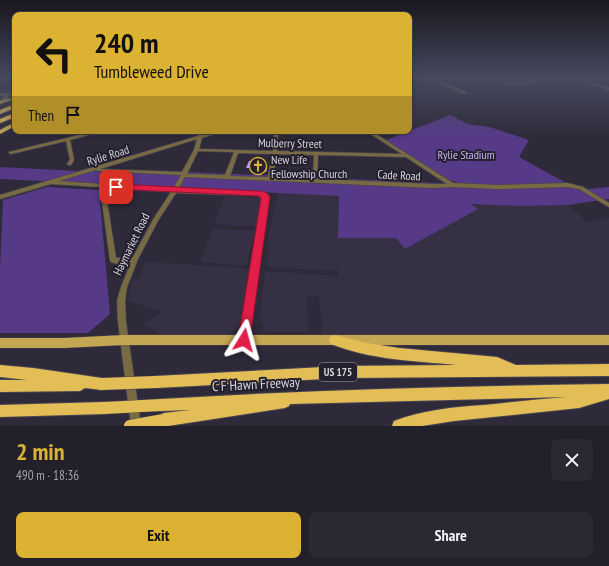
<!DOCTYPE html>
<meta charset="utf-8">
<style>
body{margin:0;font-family:"PT Sans Narrow",sans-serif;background:#2a2833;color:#f1f3f6;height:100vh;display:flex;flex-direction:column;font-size:15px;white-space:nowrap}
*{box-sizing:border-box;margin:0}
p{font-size:13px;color:#a2a3a9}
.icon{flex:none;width:22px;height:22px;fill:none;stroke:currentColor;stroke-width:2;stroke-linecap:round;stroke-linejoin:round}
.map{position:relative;height:426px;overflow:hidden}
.panel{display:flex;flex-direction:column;background:#22202b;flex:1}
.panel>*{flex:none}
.top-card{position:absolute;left:12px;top:12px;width:400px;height:122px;border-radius:8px;box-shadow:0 2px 6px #0003,0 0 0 1px #3f3e47;background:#dcb233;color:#111;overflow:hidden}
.pin{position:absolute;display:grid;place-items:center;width:34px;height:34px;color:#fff;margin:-17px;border-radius:8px;box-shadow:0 2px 6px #0006}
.me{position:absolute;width:44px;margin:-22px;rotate:8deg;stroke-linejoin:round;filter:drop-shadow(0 0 3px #0008)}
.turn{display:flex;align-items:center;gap:14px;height:84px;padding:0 16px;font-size:18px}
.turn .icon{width:52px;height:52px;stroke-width:2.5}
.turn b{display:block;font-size:28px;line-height:34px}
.then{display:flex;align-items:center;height:38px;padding:0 16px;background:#0003;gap:8px;font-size:15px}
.round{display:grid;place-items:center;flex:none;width:42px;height:42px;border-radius:8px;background:#2a2833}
.headline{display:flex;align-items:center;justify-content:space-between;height:68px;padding:0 16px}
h1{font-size:24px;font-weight:700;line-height:30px;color:#dcb233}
.action{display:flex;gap:8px;margin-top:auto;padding:8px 16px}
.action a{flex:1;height:46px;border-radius:8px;background:#dcb233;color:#111;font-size:16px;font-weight:700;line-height:46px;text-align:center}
.action a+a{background:#2a2833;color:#f1f3f6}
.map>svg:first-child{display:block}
.built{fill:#363045}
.green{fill:#573a87}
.building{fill:#bb9df7}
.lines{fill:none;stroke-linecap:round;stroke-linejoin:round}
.minor-casing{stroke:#494553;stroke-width:1.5}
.major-casing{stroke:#494553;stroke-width:1}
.highway-casing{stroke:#494553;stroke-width:2}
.minor{fill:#786a43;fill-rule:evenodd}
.major{fill:#c5a652;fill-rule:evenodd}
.highway{fill:#e3bd55;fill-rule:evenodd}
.highway-bridge-casing{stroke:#494553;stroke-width:13;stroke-linecap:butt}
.highway-bridge{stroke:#e3bd55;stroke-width:12}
.route{fill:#e11d48;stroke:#92132f}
.labels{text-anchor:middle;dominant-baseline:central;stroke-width:4;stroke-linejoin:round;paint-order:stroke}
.shield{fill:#24202e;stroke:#a19da8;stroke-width:1}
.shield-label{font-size:11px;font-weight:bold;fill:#d6d3dd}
.street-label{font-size:12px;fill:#d6d3dd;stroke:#24202e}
.park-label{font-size:12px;fill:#c7b3f5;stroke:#24202e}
.poi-label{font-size:12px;fill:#d6d3dd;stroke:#24202e;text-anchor:start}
.near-street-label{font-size:14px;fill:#d6d3dd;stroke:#24202e}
</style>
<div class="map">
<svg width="609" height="426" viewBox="0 0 609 426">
<rect width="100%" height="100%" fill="#2e2a39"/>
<g class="built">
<path d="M278,192L339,196L338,238H396L405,249L477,209L470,204L518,206L568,205L587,222L609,218V334H323L319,295L307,296L308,332H266L260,319L265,271L338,276V262L337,271L267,267L269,232Z"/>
<path d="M225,196L263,198L256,226L214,224Z"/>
<path d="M213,229L255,231L246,266L200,262Z"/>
<path d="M145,262L242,268L251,271L242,321L231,335H160L143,323L162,312L128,301L131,285L135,278L139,279Z"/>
</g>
<g class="green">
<path d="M450,115L468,124L490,127L529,140L519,157L579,190L609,187V199L568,205L518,206L471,204L478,209L405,249L396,238H338L339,196L0,179V167L78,171L190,172L461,184L442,177L386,140Z"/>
<path d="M47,187L99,190L110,314L88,333H0V271L3,200Z"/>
</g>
<path class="building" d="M255,160L264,161L262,168H267L266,172H253L254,168H246L249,161Z"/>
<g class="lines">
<g class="minor-casing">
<g id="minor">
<path d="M429,78H433L467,93L464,94Z"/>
<path d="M523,78H527L533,79L535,83L533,84L506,85L504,84L506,83L531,82V81Z"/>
<path d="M572,78H576L609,88V90Z"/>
<path d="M0,93L15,94V96L6,95L8,96V98L0,103V100L5,97L0,95Z"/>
<path d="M96,131H103L70,140L74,160L71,165H69L67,164L70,160L66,141L11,154L9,153V152Z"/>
<path d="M200,131H204L203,135L217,131H223L202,138L199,149L273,151L274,131H278L277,151L402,154L366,131H371L453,183L497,185L567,183L583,187L609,203V207L579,189L567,187L497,189L452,187L433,188L185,177L178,190L263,192L265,193L269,197L248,341L247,344L244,345L241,344L240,341L263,197L262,196L176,193L159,219L138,259L127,287L125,301L126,322L141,426H131L118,322L117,301L121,287L131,262L117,264L111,262L110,260L100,187L51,184L0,199V195L198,136ZM197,139L194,150L182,172L100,169ZM198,151L234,152L225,175L187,174ZM238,153L272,154L268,177L230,176ZM277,154L314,155L313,179L273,177ZM318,155L406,157L447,184H433L317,179ZM96,170L98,171L181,175L173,189L59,181ZM105,188L171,192L154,218L133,257L116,258Z"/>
</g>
</g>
<g class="major-casing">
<g id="major">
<path d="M15,97V99L0,104V101Z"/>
<path d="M15,122V126L0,134V130Z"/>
<path d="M124,335H609V345H124L64,348H0V338H64Z"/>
</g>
</g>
<g class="highway-casing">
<g id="highway">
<path d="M15,104V108L0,114V110Z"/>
<path d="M15,113V117L0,123V119Z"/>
<path d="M335,335L367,343L399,348L497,357L516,365L609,364V376L343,378L156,388L152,386L150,382L152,378L156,376L343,366L457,365C415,361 371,360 331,344L329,340L331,336Z"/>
<path d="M0,365L33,368L102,378L106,380L108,384L106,388L102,390L85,388L80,391L0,392V380H27L0,377Z"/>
<path d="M609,384V399L579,408L454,421L422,426H392L394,421C422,410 454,407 484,405C512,402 539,399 566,397L290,404L289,406L285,408L168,426L159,425L157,420L159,415L164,413L190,410L161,411L156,410L155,405L156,400L161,399C310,390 460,386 609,384Z"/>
<path d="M104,402L109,403L110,408L109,413L104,414L0,417V405Z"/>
</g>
</g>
<use href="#minor" class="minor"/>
<use href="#major" class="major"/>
<use href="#highway" class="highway"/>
<g class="highway-bridge-casing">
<g id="highway-bridge">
<path d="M102,384L156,382"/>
<path d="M104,408L161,405"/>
<path d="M130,426L164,420"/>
</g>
</g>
<use href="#highway-bridge" class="highway-bridge"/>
</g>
<linearGradient id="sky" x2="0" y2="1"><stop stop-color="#19171f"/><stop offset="0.57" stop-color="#464a5f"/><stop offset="1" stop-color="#464a5f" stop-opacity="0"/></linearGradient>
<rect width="609" height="137" fill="url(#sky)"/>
<path class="route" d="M116,184L258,191C264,191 267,192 270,197L250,340L249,345L244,347L240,345L238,340L261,198L258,196L113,189L112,187Z"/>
<defs>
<g id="church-ring" transform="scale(0.9)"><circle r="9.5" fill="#24202e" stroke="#dcb233" stroke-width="1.5"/><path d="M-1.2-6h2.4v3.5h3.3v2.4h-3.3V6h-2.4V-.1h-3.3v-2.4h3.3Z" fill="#dcb233"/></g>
</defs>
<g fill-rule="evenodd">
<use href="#church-ring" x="258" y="166"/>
</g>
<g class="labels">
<rect class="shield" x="319" y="363" width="38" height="18" rx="3"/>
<g class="shield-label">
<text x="338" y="372">US 175</text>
</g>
<g class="street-label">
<text transform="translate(290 143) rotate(1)">Mulberry Street</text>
<text transform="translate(108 155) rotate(-17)">Rylie Road</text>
<text transform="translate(399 175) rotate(3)">Cade Road</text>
<text transform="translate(131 244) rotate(-64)">Haymarket Road</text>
</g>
<g class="park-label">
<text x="466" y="154">Rylie Stadium</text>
</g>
<g class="poi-label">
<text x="271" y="159">New Life<tspan x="271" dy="14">Fellowship Church</tspan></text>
</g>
<g class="near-street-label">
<text transform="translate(256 384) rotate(-3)">C F Hawn Freeway</text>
</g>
</g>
</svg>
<div class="pin" style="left:116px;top:187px;background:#d93025"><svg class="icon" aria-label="arrive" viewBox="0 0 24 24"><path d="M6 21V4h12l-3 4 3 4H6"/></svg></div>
<svg class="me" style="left:244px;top:340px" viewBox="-20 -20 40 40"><path d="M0-17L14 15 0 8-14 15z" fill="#e11d48" stroke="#fff" stroke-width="4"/></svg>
<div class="top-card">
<div class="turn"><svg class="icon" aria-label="left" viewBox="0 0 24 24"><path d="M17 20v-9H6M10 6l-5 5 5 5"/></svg><div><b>240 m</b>Tumbleweed Drive</div></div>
<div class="then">Then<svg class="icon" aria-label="arrive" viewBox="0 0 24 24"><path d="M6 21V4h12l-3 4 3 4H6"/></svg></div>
</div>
</div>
<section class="panel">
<div class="headline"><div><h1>2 min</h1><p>490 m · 18:36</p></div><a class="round"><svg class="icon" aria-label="close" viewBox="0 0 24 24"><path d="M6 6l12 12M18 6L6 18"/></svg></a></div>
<div class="action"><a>Exit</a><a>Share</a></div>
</section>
